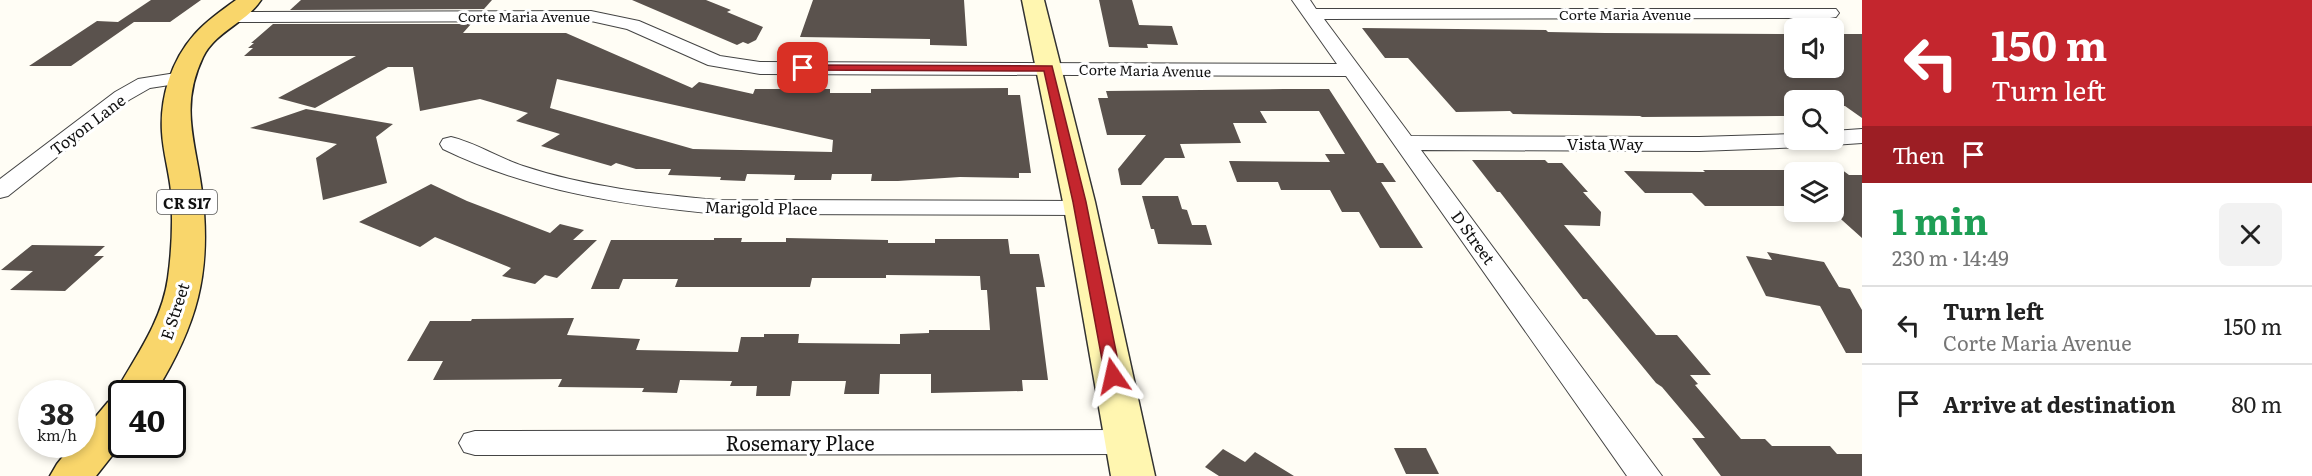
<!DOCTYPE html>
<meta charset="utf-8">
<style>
body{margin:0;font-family:Literata,serif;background:#f2f2f2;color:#222;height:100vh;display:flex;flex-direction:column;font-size:22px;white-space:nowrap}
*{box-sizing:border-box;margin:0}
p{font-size:20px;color:#767676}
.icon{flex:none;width:33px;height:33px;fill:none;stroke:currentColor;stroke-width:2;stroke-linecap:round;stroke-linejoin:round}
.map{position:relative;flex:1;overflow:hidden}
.sheet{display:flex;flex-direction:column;background:#fff;width:450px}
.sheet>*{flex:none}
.banner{background:#c4262e;color:#fff;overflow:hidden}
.buttons{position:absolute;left:1784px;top:18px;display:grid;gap:12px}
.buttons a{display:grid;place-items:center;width:60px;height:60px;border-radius:9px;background:#fff;box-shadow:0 3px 9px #0003;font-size:30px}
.speed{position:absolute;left:18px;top:380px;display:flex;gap:12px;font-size:30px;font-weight:700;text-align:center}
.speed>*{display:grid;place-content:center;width:78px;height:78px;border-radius:50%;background:#fff;box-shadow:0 3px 9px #0003;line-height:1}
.speed small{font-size:15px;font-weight:400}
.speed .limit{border:3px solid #111;border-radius:9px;background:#fff;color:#111}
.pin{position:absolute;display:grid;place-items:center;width:51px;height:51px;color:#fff;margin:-26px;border-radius:12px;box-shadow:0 3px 9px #0006}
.me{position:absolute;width:66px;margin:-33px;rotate:349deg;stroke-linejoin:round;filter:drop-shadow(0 0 4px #0008)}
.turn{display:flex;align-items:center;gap:21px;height:126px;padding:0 30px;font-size:27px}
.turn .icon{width:78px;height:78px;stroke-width:2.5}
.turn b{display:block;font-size:42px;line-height:51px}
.then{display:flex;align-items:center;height:57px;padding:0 30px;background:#0003;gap:12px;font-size:22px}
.round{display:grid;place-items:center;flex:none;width:63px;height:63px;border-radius:9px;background:#f2f2f2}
.headline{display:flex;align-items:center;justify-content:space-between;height:102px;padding:0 30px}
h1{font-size:36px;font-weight:700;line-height:45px;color:#1e9e55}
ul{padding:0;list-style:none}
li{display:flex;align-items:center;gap:18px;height:78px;padding:0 30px;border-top:2px solid #e0e0e0}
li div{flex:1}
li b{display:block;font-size:22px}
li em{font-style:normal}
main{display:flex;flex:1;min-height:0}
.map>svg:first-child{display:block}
.building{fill:#5a524d;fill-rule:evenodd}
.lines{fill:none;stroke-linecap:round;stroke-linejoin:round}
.street-casing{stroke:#444;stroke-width:2}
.secondary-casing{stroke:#333;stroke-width:3}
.primary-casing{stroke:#222;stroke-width:3}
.street{fill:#fff;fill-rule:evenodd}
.secondary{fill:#fff6b0;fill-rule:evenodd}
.primary{fill:#f9d66b;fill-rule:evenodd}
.route{fill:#c4262e;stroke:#7f191e;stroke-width:1.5}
.labels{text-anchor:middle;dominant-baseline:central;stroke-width:6;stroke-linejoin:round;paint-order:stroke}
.far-street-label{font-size:14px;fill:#111;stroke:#fff}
.shield{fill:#fff;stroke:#585858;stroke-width:1.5}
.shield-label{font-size:15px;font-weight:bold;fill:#111}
.street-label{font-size:16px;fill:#111;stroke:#fff}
.near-street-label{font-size:20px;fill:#111;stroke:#fff}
</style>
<main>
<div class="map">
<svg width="1862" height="476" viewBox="0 0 1862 476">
<rect width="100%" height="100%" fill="#fffdf5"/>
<g class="building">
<path d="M151,0H201L170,22H134L71,66H29L97,21L118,22Z"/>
<path d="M301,0H492L484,9L290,10Z"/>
<path d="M632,0H706L731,10L727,12L763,27L756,40L748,44L743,42L737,45Z"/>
<path d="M813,0H964L967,46L930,45V39L800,37Z"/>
<path d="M1099,0H1132L1139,25L1172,26L1178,45L1147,44L1148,48L1109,47Z"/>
<path d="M273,24H471L463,33H566L692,88L699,82L753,94L755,89H830V93H871V89L1008,88V95H1020L1031,173H1019V178L960,177L898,181H871L872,174H832L831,180H794L795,175L747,174L745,181L720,180L721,177L668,175L671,169H636L616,163L611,166L541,146L560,134L516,121L528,113L480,99L420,111L413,67H388L315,108L278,98L356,56H244L253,48H248L254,43H251ZM557,79L833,140L832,152L693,149L550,108Z"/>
<path d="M1362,28L1546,30L1548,32L1605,33L1794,34V76H1833V34H1862V118L1845,106H1833V100H1794V116L1642,117L1640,116L1513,114L1510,111L1456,112L1408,58H1385Z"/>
<path d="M1284,89H1329L1377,163H1383L1396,182H1381L1423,248H1380L1359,212H1342L1330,190H1281L1278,182H1237L1229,161L1330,162L1325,154H1345L1319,111H1260L1267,123H1233L1241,143L1180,144L1185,158H1165L1141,185H1121L1118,169L1146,135H1107L1098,98H1108L1106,91Z"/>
<path d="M306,109L393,124L376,137L387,183L323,200L316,158L337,144L250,128Z"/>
<path d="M1472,160H1545L1548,163H1562L1588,192H1583L1601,212L1600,226L1564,225L1656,335H1677L1711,375H1690L1698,384L1695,385L1741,439H1765L1772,446H1830L1837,454H1862V476H1721L1692,438H1705L1662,387L1656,383L1587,299H1583L1500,192H1497Z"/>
<path d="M1833,163L1849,175H1862V238L1833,212Z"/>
<path d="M1703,170H1794V206H1705L1692,193H1645L1624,171L1705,172Z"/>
<path d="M431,184L467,201L550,233L560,224L584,230L573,240H597L557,278L545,275L535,284L502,276L511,268L435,237L420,247L359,222Z"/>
<path d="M1142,196H1178L1182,209L1187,210L1192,225H1206L1212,245L1158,244L1154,229H1151Z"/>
<path d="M714,238H742L741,242H786V238L888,240V243H935V239H1008L1010,254H1039L1045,287H1036L1048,380H1022L1023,391L931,393V374H880L879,394H844L846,381H792L790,396H756L757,386H730L732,381L680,380L677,393L642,392L644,388L558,387L562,379L433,380L443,361H407L430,321H471L472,319L574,318L567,335L640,339L636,350L738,352L741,337H764V334H799L798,343L900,344V334L929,333V330H990L987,290H981L980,276L886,275V278H812L810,287H675L678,279H623L619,289H591L611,240H714Z"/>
<path d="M32,245L105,246L94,256H104L65,291L10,290L33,271L1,270Z"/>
<path d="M1767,252L1824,262L1839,287L1850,289L1862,310V353H1846L1820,306L1766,296L1746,256L1772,260Z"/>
<path d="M1394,448H1426L1439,474H1406Z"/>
<path d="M1223,449L1245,462L1255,452L1294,476H1219L1205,467Z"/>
</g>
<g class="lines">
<g class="street-casing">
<g id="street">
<path d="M1292,0H1310L1316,9H1836L1839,13L1836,17L1830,18L1324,19L1411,136L1699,137L1794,134V140H1815L1812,145L1804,147L1699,151L1421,150L1662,476H1627L1346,76L760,74L708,65L627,29L591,21L228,22L222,21L219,17L222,13L228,12L591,11L639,21L720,56L760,62L1337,64Z"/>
<path d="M182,72L189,74L192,78L189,82L150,88L129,100L8,196L0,198V179L115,92L138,79Z"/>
<path d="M1862,129V143L1833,145L1825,143L1823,140H1833V131Z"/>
<path d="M451,137C476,143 499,158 523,166C586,187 653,194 718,200L1080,201L1089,203L1092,208L1089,213L1080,215L718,214C622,205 530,191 443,149L440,144L443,139Z"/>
<path d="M1126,430L1137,433L1142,442L1137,451L1126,454L475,455L464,452L459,443L464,434L475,431Z"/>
</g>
</g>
<g class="secondary-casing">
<path id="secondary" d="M1022,0H1044L1095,202L1155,476H1111L1063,202Z"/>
</g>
<g class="primary-casing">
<path id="primary" d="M236,0H261C246,23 216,31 203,57C179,107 196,143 202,192C212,273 197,325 155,393H122V443L96,476H50L57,464L73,444H82V433L108,402L119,399L115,393C136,356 162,321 168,278C172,250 173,219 171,191C169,171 163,152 162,132C160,98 171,61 194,35C206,21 221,11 236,0Z"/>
</g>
<use href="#street" class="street"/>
<use href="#secondary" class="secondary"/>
<use href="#primary" class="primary"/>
</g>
<path class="route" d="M803,65L1052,66L1086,202L1121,376L1119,381H1108L1105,376L1073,202L1044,71L799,70V66Z"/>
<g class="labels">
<g class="far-street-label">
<text x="1625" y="14">Corte Maria Avenue</text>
<text x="524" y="16">Corte Maria Avenue</text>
<text transform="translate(1145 70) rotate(1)">Corte Maria Avenue</text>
</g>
<rect class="shield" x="157" y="190" width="60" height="24" rx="4.5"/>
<g class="shield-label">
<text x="187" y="202">CR S17</text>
</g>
<g class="street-label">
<text transform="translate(87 124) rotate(-37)">Toyon Lane</text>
<text x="1605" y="143">Vista Way</text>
<text transform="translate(761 207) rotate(1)">Marigold Place</text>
<text transform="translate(1474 237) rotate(54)">D Street</text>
<text transform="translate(174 311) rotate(-72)">E Street</text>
</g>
<g class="near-street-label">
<text x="800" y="442">Rosemary Place</text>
</g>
</g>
</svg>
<div class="buttons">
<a><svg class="icon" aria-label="sound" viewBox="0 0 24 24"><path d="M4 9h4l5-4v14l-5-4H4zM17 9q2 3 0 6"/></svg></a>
<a><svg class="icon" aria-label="search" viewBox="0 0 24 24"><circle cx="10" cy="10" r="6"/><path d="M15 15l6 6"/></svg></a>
<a><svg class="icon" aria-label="layers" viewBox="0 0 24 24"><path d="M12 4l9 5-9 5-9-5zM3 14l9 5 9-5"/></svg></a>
</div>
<div class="speed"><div>38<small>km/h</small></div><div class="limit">40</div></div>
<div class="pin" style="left:803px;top:68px;background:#d93025"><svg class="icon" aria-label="arrive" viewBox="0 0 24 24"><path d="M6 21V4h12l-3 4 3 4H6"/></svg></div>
<svg class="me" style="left:1113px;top:376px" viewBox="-20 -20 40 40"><path d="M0-17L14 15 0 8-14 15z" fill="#c4262e" stroke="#fff" stroke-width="4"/></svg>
</div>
<section class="sheet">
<div class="banner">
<div class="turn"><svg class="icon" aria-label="left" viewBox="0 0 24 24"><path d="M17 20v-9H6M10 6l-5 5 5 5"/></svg><div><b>150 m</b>Turn left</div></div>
<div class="then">Then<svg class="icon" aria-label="arrive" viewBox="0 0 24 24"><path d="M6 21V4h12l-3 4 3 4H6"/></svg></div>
</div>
<div class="headline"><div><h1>1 min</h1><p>230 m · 14:49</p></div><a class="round"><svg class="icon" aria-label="close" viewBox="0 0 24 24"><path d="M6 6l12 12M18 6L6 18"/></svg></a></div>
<ul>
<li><svg class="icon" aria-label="left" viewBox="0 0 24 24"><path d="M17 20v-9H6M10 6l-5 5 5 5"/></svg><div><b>Turn left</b><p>Corte Maria Avenue</p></div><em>150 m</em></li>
<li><svg class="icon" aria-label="arrive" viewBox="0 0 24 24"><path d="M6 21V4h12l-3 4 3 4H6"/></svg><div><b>Arrive at destination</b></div><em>80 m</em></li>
</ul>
</section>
</main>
